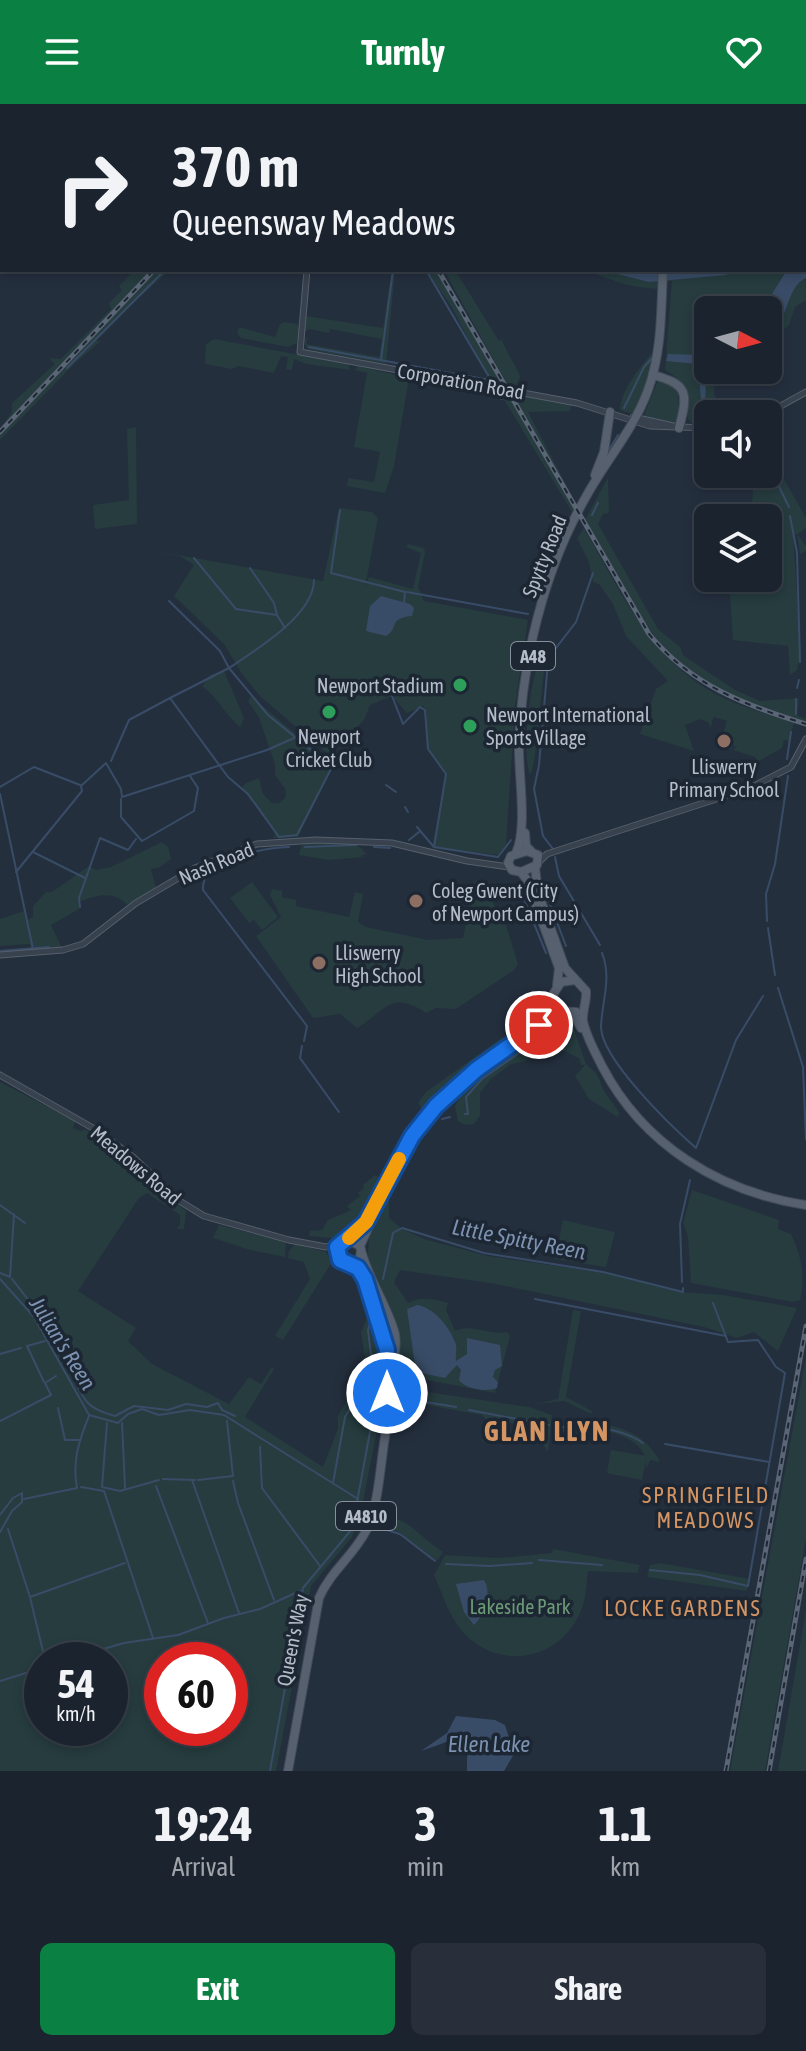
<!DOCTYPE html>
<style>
body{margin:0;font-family:"Asap Condensed",sans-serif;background:#282f3a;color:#f1f3f6;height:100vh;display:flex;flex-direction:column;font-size:30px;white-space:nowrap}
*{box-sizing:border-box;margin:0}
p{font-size:26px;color:#a0a4aa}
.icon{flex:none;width:44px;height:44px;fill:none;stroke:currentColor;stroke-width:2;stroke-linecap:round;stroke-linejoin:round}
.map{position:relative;height:1667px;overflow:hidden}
.side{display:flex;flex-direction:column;background:#1b232e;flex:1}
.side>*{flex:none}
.guide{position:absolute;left:0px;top:0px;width:806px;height:168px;box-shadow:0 4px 12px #0003,0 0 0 2px #39404a;background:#1b232e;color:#f1f3f6;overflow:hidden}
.needle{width:52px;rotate:96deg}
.controls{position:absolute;left:694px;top:192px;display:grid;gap:16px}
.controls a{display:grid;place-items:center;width:88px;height:88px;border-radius:12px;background:#1b232e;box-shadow:0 4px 12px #0003,0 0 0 2px #39404a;font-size:40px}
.speed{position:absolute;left:24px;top:1538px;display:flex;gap:16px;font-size:40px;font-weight:700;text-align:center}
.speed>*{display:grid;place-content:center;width:104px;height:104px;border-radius:50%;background:#1b232e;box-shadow:0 4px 12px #0003,0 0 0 2px #39404a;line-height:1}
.speed small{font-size:20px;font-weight:400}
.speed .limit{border:12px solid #d22;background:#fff;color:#111}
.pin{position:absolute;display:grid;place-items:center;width:68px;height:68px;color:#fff;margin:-34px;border:4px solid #fff;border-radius:50%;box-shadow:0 2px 8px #0007}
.me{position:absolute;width:88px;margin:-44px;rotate:0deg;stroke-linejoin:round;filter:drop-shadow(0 0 6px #0008)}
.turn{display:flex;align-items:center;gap:28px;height:168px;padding:0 40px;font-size:36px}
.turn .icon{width:104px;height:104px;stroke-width:2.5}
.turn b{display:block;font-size:56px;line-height:68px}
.eta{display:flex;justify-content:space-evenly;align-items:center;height:136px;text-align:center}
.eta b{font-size:48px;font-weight:700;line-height:56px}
.primary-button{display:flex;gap:16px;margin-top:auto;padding:16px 40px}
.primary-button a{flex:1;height:92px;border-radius:12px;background:#0b8043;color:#fff;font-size:32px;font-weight:700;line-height:92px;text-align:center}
.primary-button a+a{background:#282f3a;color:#f1f3f6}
header{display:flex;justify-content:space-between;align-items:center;height:104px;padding:0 40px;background:#0b8043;color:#fff;font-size:36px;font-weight:700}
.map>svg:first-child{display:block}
.green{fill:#263c3f;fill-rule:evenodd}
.water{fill:#394c67}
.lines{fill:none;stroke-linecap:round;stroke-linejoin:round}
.stream{stroke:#394c67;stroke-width:2}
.minor-casing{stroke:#565f6c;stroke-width:7}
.major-casing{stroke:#414a57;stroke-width:10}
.minor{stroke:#38414e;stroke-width:5}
.major{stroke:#56606e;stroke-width:8}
.rail-casing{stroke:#5a6575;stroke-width:5}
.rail{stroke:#1d2633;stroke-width:2;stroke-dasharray:6;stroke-linecap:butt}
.route-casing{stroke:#114b97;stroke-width:20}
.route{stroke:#1a73e8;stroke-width:14}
.slow{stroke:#f59e0b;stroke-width:14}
.leisure-dot{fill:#2e9e5b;stroke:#1d2633;stroke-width:3}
.education-dot{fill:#8d6e63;stroke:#1d2633;stroke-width:3}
.labels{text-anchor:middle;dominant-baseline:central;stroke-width:7;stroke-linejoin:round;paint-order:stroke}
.shield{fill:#1d2633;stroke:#878f9c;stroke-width:2}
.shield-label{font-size:18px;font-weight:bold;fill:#b4bcc9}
.street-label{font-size:20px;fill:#b4bcc9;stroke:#1d2633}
.poi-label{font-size:20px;fill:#b4bcc9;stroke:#1d2633;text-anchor:start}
.park-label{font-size:20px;fill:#6b9a76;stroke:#1d2633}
.water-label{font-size:22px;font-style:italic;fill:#7c92b1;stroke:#1d2633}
.neighbourhood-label{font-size:22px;letter-spacing:2px;fill:#d59563;stroke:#1d2633}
.district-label{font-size:28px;font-weight:bold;letter-spacing:2px;fill:#d59563;stroke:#1d2633}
</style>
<header><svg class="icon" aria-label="menu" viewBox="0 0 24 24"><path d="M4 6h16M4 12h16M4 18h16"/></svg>Turnly<svg class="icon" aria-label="heart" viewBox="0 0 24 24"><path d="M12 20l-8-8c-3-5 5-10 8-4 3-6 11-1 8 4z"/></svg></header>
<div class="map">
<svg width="806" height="1667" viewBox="0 0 806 1667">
<rect width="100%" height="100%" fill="#242f3e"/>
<g class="green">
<path d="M804,111L806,196L795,203L789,221L768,238V206H708V266H716L714,289L720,310H708V320L691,319L688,315C686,291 688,279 665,266L672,177L658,178L657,185C632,183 611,178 589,166H804Z"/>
<path d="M135,166H152L0,325L12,308V299L55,260L49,254L61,255L111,205L109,199L122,186L119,182Z"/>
<path d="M156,166H170L137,195L96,237H101L76,258L0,336V329Z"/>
<path d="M392,166H395L386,260L307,245L304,237L308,232L306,240L379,253L382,235L330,225L329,229L309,225L305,228L306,212L383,224Z"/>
<path d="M426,166H435L440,173L502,279L484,277L487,271L451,202Z"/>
<path d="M444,166H455L499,237L502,236C505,244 520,270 520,272C520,274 516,282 515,284L508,282Z"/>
<path d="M284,218L297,220L300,225L297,239L288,243L241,234L237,229L239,223L275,233L280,220Z"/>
<path d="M214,235L348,260L351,266L306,260L294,255L292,266L286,265L288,253L281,252L274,269L238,262L232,265L205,260L206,240Z"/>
<path d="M655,245L643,290L634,310L620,306C621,284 642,262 655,245Z"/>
<path d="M358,262L409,274L394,362L385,389L347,382L348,374L374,378L380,348L354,343L367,269L355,266Z"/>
<path d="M659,274L667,276L678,286L679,309L675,319L643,314Z"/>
<path d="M433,276L508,291L574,404L572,408L505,297L487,290L432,282Z"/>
<path d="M513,291L572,300L570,307L528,308L576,400Z"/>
<path d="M136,323L137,420L95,425L93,401L129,396L127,325Z"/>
<path d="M768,347L806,414V424L797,430L806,442V447L800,450L797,430L793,431L801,550L797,566L790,571L788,542L733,536L729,474H768V414H730V409L752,402L754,370H768Z"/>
<path d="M612,366L608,374L609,409L603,410L598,420L658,525L680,543L684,552L735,586L760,597L799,594L797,611L806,615V619C745,599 685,577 647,522C624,489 607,451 585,416Z"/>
<path d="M339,404L372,408L378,414L365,484L369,473L413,485L421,449L406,443L408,440L424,444L425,448L418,483L424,497L528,516L515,602L506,740L500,751L432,744L446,670L428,645L426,605L423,602L407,609L392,592L370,601L364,616L329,651L261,593L242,570L224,540L174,492L194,461L180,452L155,447L323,477Z"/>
<path d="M584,424C621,487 650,556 718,591C742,604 769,610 794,619L789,637L784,636L782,644L757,658L755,653L733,646L736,643L728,640L730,633L726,641L733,643L731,646L726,644L721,636L727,617L714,613L710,624L709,619L701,615L685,621L694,647L640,630L656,585L668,577L626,532L613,500L599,480L593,478L589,458L577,434Z"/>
<path d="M542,555L545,562C541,581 537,662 530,671C522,655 529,568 542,555Z"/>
<path d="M224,567L244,614L240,623C224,610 219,594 202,582L210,571Z"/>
<path d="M251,592L333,662L298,733L274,734L275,726L241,684L246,679L259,674L263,690L272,699H279L285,694L286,686L275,671V660L259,614L248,597Z"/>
<path d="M162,738L168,743L171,755L160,763L151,765L156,784L129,802C112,786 101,791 80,797L79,805L51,821L62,844L31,846L30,840L0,842V815L24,807L26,817L33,813V802L46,788H52L89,762L96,766L111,763Z"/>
<path d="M307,739H355L367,750L360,752L365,753L329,756L299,751L301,742Z"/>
<path d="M475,776L482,780L506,821L518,860L514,866L456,905L436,904L426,909C390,885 385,908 357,924L340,910L313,914L256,832L281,813L270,791L272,785L282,787V793L296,796V802L349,813L355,788L363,790L358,818L366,823L428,836L463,834Z"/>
<path d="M252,778L278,813L262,826L254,816L249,819L230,794Z"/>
<path d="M566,916L571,917L586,960L597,970L604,987L619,1008L618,1013L589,995L575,972L585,961H581L579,954L551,941L526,957L511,960L490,976L480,989V1011L474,1020L466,1021L458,1017L455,1002L463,987L522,943L528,952L536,946L530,937L556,918Z"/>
<path d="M534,919L536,921L425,1009L418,999L426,988L507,930L512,935Z"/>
<path d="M0,978L75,1017L73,1024L81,1027L85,1025C121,1050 150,1083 186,1107L184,1125H177L180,1120V1111L147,1089L139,1094L78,1187L136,1224L128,1237L152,1260L229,1300L249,1273L261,1280L272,1263L274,1265L245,1313L323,1363L338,1325V1312L366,1262L361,1228L370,1207L384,1250L377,1282L382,1300L361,1408L352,1433L311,1482L276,1667H0ZM42,1556H110V1624H42ZM162,1556H230V1624H162Z"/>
<path d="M408,1034L364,1117L332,1134L309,1132L310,1127L322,1126L328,1116L351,1106L347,1102L360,1092L358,1089L364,1084L363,1081L375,1071L379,1074L383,1071L395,1046Z"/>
<path d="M692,1086L779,1116L778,1125L791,1130C801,1150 806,1174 800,1196L793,1198L691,1179L688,1132L683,1119Z"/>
<path d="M389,1095V1114L402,1125L427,1136L488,1152L599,1168L679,1188L723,1191L797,1204L778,1247L754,1228L737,1234L704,1223L496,1180L400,1166L394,1178L408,1199C422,1192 433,1195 448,1199L446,1206L455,1227C472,1219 489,1232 507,1228L510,1232L495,1289L422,1275L398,1256L399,1237L368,1156L369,1129Z"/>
<path d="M563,1116L615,1128L606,1163L555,1155Z"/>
<path d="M219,1121L286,1138L285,1153L250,1146L213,1134Z"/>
<path d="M295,1140L326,1148L332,1158L283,1236L275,1232L310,1175L304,1158L288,1154L289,1147Z"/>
<path d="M573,1206L581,1207L566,1293L592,1307L591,1310L564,1297L536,1300L558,1295Z"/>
<path d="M806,1253V1435L765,1667H730Z"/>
<path d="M414,1286L529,1303L552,1311L548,1348C539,1331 516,1318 497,1315L492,1323L490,1342L482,1337L488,1318L482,1311L421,1300L400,1321L390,1323L403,1296Z"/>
<path d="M578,1314C613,1323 642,1323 660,1358L650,1356L646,1365C651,1333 603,1324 577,1324C571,1325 565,1329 558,1329L565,1319Z"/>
<path d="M611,1346L647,1352L642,1376L607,1369Z"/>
<path d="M375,1409C414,1416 414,1429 443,1448L437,1457L419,1446L401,1429L375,1419Z"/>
<path d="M553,1445L640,1461L637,1469L588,1467C586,1483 586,1500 577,1515C553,1559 495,1565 462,1527C449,1512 442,1489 434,1471L445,1451L499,1454L552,1449Z"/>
<path d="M660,1459L750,1475L747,1487L647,1473L650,1461Z"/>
<path d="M806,1506V1667H778Z"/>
</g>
<g class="water">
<path d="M806,150V174C785,184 791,214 768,229L767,198L787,166H804Z"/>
<path d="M601,166H737L726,171L649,178Z"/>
<path d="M708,231L705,298L708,314L702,307L698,260L666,257L668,250L699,251Z"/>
<path d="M381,492L410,500L414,504L412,512C386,515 401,523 386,532L366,527L370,502Z"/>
<path d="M417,1201C433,1203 449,1222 455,1238C458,1244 455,1251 456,1257L467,1250V1234L500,1241L502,1262L495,1266L493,1273L498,1278L497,1284C487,1288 467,1286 459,1276L461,1266L457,1261L445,1274L416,1268L407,1205Z"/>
<path d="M484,1476C492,1489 485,1510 474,1521L464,1508L456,1480Z"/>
<path d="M456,1612L495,1616L505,1621L514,1650L504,1667H467V1649L458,1637L452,1636L421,1647L447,1629Z"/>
</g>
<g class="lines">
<g class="stream">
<path d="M426,166L492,278"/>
<path d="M309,243L440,267"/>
<path d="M381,256L393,166"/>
<path d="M67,264L165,166"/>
<path d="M445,268L490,276"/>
<path d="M498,289L501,295"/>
<path d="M624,304L644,263L652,254"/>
<path d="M609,346L618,331"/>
<path d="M768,360L789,403"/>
<path d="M340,406L331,469L405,488L404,499"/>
<path d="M592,411L598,399"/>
<path d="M790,412L797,449L800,558"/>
<path d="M194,454L236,505L277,511L285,524"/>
<path d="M250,464L274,499L277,511"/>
<path d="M407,488L528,510"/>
<path d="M169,497L220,547L229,564C256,546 314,511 314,476"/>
<path d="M549,553L576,518L593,469"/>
<path d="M548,558L539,661L534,685L543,732L553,745"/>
<path d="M797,584L799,576"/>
<path d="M392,592L403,620L420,603L425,606L428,645L446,670L434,743L498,753L511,736"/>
<path d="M796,610V595"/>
<path d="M787,655L791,628"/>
<path d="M111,657L129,616L170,594L228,673L248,690L279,733L297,731L332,663L268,611L229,564L170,594"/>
<path d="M386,681L396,688"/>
<path d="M0,683L34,663L80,681"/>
<path d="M0,690L33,845"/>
<path d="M121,695V713L142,737L194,707L198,684L190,672"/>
<path d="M405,703L408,708"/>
<path d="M417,723L433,742"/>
<path d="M409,736L419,728"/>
<path d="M289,743C266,744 200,754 203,786L307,922L304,937"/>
<path d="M305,743L356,741"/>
<path d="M374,743L390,744"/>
<path d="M33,748L85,774"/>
<path d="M555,753L559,772L600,841"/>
<path d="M16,768L82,687L81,682L106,659L121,685L122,693L267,646L294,634"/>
<path d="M520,785L546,849"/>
<path d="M547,792L566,842"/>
<path d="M80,803L79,794L100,734L128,746L136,735"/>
<path d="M767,817L766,790L775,760L788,672"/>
<path d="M768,824L775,871"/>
<path d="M0,847L49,843"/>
<path d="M602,849C612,874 602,897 601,922C600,954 672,1023 696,1044L736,936L763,892"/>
<path d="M778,884L803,963L806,1035"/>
<path d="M561,923L563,922"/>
<path d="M533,939L557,924"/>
<path d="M302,942L300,954L339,1008"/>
<path d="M465,1010H468L466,993L482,975L519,949"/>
<path d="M442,1015L450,1013"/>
<path d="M407,1059L420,1036"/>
<path d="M0,1101L25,1119"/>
<path d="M0,1169L10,1173L14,1110"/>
<path d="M0,1175L34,1213L89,1311L118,1319L128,1310L142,1305L159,1311L190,1306L224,1311L358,1395"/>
<path d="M12,1175C31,1199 52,1226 65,1253C72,1268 77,1285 87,1298C94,1306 106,1309 115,1312L134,1302L168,1306L186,1300L207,1303L218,1299L222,1306L235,1312"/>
<path d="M383,1175L393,1129L402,1124L484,1149L603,1168L683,1188V1184"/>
<path d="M682,1178L680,1120L690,1076"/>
<path d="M535,1195L726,1232"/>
<path d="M0,1250L21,1244"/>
<path d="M44,1278L27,1242L45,1237"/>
<path d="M407,1295L456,1303"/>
<path d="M58,1304L65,1336H79"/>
<path d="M469,1306L549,1321"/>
<path d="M0,1317L51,1291L45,1279L56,1272"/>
<path d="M107,1319L102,1383L120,1387L159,1376"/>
<path d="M122,1319L125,1384"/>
<path d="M563,1323C571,1324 574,1321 581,1321C602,1323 626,1327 643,1339"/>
<path d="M665,1340L769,1358"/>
<path d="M260,1343L262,1384L320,1462"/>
<path d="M163,1375L195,1376"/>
<path d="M192,1376L239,1509"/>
<path d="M198,1376L233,1372L227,1317"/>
<path d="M233,1377L238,1399L274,1496"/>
<path d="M333,1379L345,1313L373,1268L368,1226L371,1215"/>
<path d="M156,1382L208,1519"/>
<path d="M81,1383L104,1387L153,1534"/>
<path d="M24,1395L77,1384C72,1358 79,1336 89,1312"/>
<path d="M0,1411L13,1394L22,1389V1398L12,1407L0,1428"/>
<path d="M385,1416L383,1425L400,1430L435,1457"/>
<path d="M8,1425L30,1493L45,1556"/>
<path d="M539,1456L602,1461"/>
<path d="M446,1460L490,1462L532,1459"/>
<path d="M650,1466L700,1471L748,1482L785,1269L776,1263L758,1236L728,1238L713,1199"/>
<path d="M30,1493L125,1459"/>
<path d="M65,1556L124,1539L178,1531L224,1514L260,1505L300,1487"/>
<path d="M0,1577L42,1564"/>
<path d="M270,1667L303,1484L352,1425L377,1290"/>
</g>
<g class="minor-casing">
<g id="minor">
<path d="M324,2V0"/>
<path d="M307,166L300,248L577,299L650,322L708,324"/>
<path d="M766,310L806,288"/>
<path d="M633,313L678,323"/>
<path d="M539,758L547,750L750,684L791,663L806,635"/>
<path d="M0,851L63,846L83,840L136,799L195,764L257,740L316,736L392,739L467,757L509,763"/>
<path d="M0,971L98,1027L133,1053L181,1098L204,1112L289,1136L326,1143L339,1139"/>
</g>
</g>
<g class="major-casing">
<g id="major">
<path d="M649,0L650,2"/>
<path d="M657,0L658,2"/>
<path d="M653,271C687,280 689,288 679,324"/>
<path d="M595,371L604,348L610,308"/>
<path d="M525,729L526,742L531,747"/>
<path d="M527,747L538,751L537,761L521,768L512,766L508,759L511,752Z"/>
<path d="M516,749C528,723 518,670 519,640C520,604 525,568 533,532C544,484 562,434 587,391C607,355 634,325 648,286C662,248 661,206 663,166"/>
<path d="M535,763L538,789L565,864L586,887C587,897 582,907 583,917C586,932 595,948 602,962C643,1041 720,1088 806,1101"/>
<path d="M521,768L527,776L559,864L557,881"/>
<path d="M575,876L561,878L552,892L559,907L576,908"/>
<path d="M573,910L581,924"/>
<path d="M347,1135L360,1142C367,1174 387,1200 395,1230C398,1244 391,1254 399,1267"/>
<path d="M360,1142L372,1116"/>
<path d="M361,1146L360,1154L351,1160L343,1159L337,1151C337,1134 358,1129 367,1116C386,1087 396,1052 417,1024C452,977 503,948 549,914L556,903"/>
<path d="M350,1161C373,1170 390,1249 384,1272"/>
<path d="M288,1667L319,1494C330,1468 353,1452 366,1427C381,1397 380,1350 388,1317C392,1300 416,1283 401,1268C392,1265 384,1269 383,1279L387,1289L397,1291L403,1289"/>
</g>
</g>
<use href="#minor" class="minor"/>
<use href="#major" class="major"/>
<g class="rail-casing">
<g id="rail">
<path d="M438,166L649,530C691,581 744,601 806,620"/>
<path d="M0,328L154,166"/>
<path d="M726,1667L806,1222"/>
<path d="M769,1667L806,1455"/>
</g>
</g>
<use href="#rail" class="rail"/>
</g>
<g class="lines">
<g class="route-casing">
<path id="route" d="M387,1289L383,1279L387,1246L365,1175L358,1164L340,1156L337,1143L366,1118L412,1032L436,1002L477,965L539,921"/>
</g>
<use href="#route" class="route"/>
<path class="slow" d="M349,1134L366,1118L399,1055"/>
</g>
<g class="leisure-dot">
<circle cx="460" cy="581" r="8"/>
<circle cx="329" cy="608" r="8"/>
<circle cx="470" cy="622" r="8"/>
</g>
<g class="education-dot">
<circle cx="724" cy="637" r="8"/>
<circle cx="416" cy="797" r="8"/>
<circle cx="319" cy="859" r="8"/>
</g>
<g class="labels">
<g class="shield">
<rect x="511" y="538" width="44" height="28" rx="6"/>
<rect x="336" y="1398" width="60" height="28" rx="6"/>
</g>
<g class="shield-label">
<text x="533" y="552">A48</text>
<text x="366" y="1412">A4810</text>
</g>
<g class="street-label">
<text transform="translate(461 277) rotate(10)">Corporation Road</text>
<text transform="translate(544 452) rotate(-68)">Spytty Road</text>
<text transform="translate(216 759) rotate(-23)">Nash Road</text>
<text transform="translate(136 1061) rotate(40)">Meadows Road</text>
<text transform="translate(292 1536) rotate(-79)">Queen's Way</text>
</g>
<g class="poi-label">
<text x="444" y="581" text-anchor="end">Newport Stadium</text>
<text x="486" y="610">Newport International<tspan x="486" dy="23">Sports Village</tspan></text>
<text x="329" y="632" text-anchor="middle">Newport<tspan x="329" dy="23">Cricket Club</tspan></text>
<text x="724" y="662" text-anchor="middle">Lliswerry<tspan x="724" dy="23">Primary School</tspan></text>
<text x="432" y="786">Coleg Gwent (City<tspan x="432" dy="23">of Newport Campus)</tspan></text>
<text x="335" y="848">Lliswerry<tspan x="335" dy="23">High School</tspan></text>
</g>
<g class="park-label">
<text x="520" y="1502">Lakeside Park</text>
</g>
<g class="water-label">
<text transform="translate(519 1135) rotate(11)">Little Spitty Reen</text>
<text transform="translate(63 1239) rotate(58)">Julian's Reen</text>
<text x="489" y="1640">Ellen Lake</text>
</g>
<g class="neighbourhood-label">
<text x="706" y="1391">SPRINGFIELD<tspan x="706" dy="25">MEADOWS</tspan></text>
<text x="683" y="1504">LOCKE GARDENS</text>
</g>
<g class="district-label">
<text x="547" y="1327">GLAN LLYN</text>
</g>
</g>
</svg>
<div class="controls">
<a><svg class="needle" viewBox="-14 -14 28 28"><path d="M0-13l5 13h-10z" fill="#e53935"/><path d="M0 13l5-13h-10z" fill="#a0a4aa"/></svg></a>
<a><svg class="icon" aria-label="sound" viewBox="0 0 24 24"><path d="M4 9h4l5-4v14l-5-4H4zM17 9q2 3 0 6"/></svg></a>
<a><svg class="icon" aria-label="layers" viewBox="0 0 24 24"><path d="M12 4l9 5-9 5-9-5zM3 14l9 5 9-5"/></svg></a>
</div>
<div class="speed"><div>54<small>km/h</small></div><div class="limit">60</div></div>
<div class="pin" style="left:539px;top:921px;background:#d93025"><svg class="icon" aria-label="arrive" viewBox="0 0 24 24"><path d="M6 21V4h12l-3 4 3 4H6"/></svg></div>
<svg class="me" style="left:387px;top:1289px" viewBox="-20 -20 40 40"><circle r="17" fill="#1a73e8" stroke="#fff" stroke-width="3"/><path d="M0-11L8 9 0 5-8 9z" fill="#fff"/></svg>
<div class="guide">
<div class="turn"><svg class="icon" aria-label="right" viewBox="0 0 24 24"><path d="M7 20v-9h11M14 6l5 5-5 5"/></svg><div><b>370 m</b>Queensway Meadows</div></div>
</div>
</div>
<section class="side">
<div class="eta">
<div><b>19:24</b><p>Arrival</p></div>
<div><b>3</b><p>min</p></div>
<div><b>1.1</b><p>km</p></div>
</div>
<div class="primary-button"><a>Exit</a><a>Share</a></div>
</section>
